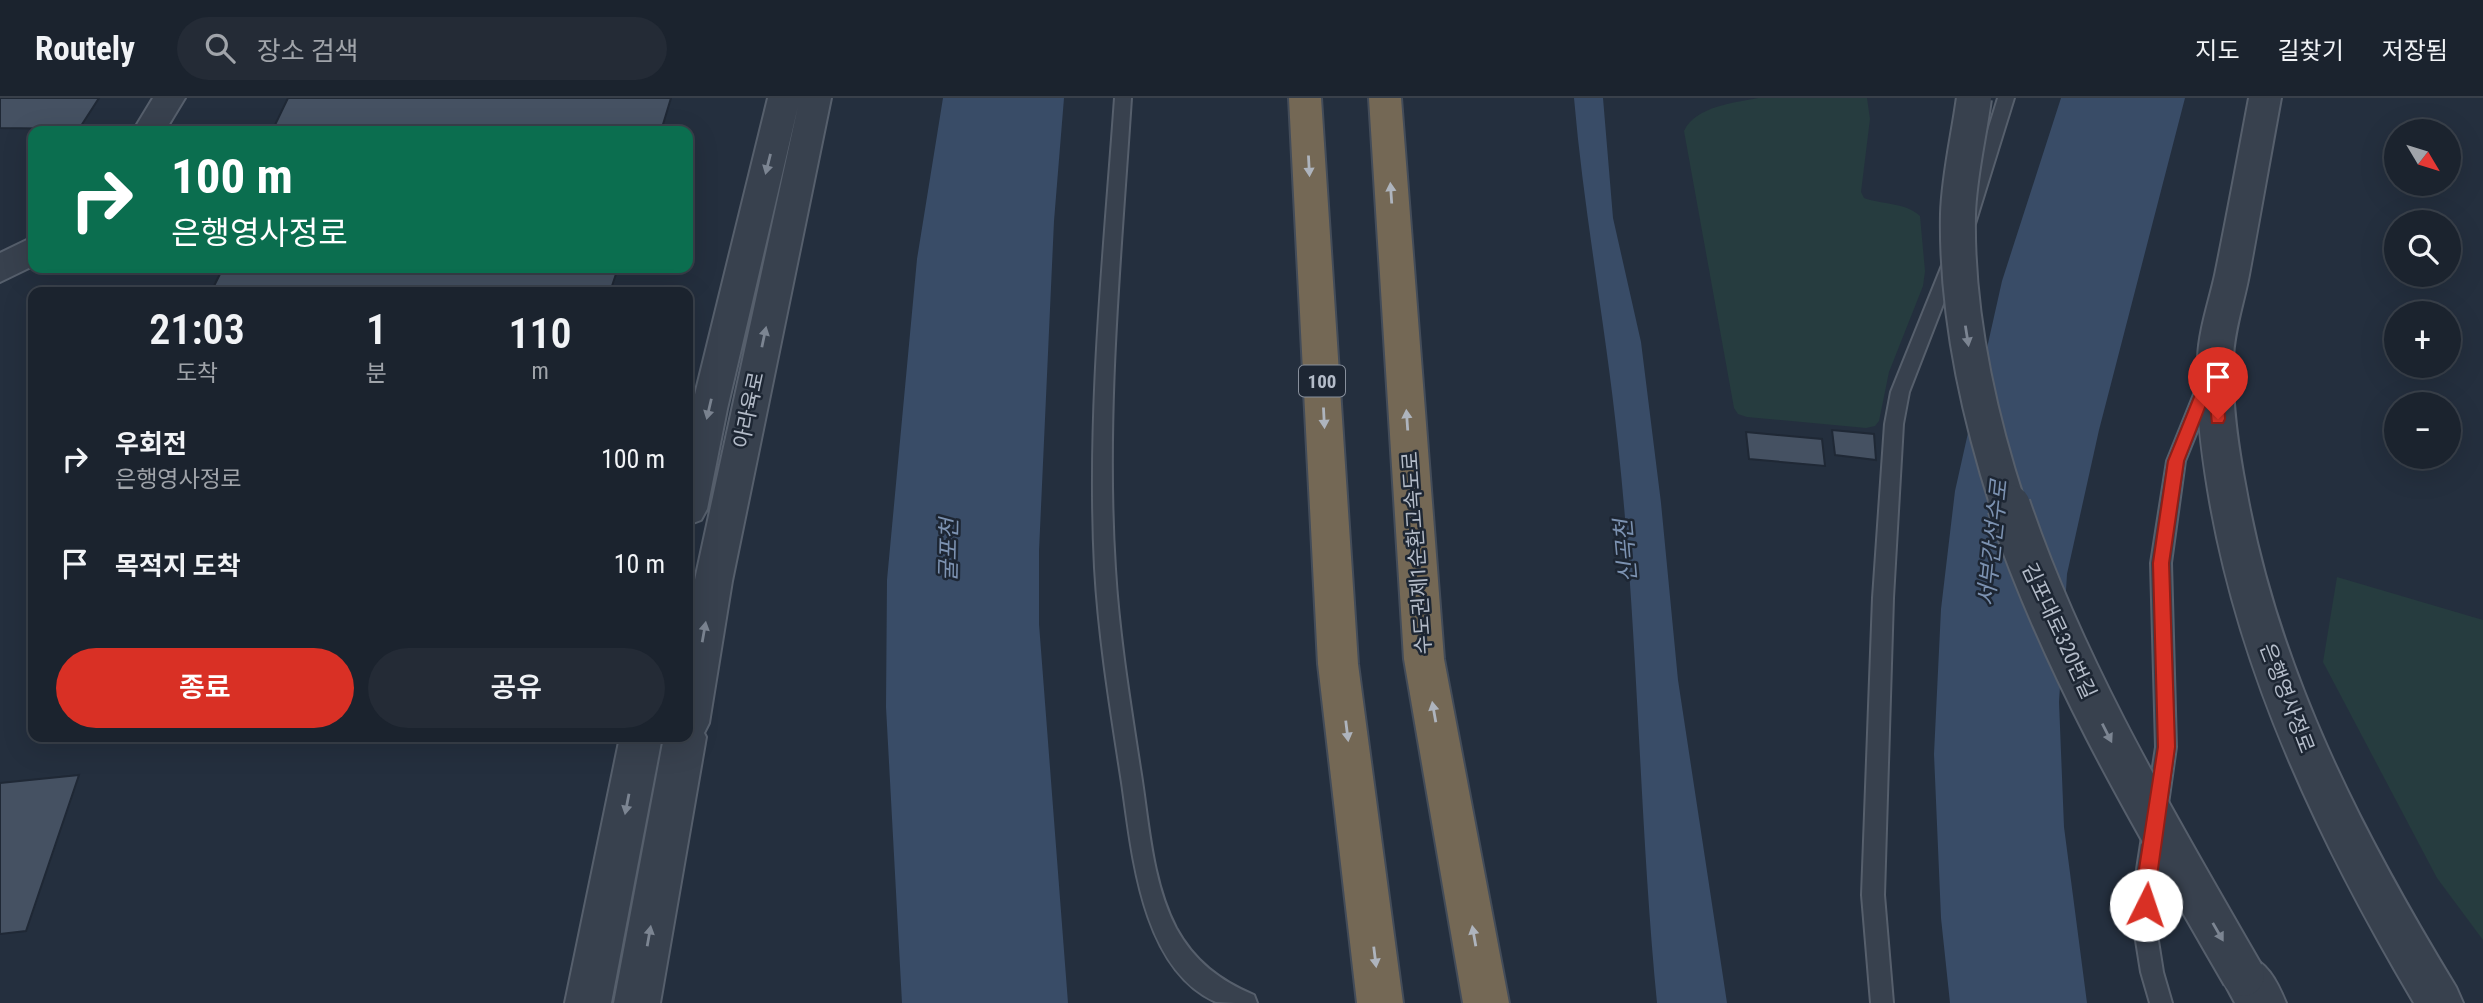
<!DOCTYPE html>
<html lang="ko">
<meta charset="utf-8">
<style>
body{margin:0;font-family:"Roboto Condensed","Noto Sans KR",sans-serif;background:#242b36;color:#f1f3f6;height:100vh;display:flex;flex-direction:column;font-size:26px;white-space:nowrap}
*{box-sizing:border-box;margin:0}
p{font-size:23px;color:#a0a4aa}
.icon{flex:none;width:38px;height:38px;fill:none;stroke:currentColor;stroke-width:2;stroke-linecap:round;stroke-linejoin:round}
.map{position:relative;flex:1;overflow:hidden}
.details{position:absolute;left:28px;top:189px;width:665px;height:455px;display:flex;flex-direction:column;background:#1b232e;border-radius:14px;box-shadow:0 7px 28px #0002,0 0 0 2px #39404a}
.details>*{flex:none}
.guide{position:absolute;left:28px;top:28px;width:665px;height:147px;border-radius:14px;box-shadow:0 7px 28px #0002,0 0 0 2px #39404a;background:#0b6e4f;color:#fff;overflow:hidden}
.needle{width:46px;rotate:128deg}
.buttons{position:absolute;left:2384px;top:21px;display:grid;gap:14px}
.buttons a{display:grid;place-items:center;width:77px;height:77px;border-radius:50%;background:#1b232e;box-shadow:0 7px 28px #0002,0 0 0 2px #39404a;font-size:35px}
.pin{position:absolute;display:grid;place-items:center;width:60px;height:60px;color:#fff;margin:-72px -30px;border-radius:50% 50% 50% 0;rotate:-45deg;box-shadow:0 0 7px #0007}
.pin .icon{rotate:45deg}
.me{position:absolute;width:77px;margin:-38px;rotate:4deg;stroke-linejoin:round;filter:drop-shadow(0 0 5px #0008)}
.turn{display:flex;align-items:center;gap:24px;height:147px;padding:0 28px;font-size:32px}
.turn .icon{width:91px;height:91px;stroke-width:2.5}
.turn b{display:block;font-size:49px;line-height:60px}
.eta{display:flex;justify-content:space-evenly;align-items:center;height:119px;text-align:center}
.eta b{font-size:42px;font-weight:600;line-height:49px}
.action{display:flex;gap:14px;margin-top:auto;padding:14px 28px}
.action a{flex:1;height:80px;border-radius:42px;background:#d93025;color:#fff;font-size:28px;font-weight:600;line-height:80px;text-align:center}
.action a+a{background:#242b36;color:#f1f3f6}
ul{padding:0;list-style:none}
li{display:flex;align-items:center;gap:21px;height:105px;padding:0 28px}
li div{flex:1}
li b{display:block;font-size:26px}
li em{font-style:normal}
header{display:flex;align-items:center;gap:42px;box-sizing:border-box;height:98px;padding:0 35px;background:#1b232e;border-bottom:2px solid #39404a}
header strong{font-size:33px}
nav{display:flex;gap:38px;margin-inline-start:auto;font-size:24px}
.search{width:490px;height:63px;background:#242b36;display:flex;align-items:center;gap:18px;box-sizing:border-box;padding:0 24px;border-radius:38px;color:#a0a4aa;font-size:26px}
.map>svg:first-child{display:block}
.green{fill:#263c3f}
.water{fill:#394c67}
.building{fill:#455162;stroke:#1f2835;stroke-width:2}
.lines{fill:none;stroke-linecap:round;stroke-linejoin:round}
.service-casing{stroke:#565f6c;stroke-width:4}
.minor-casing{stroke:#565f6c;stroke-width:4}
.tertiary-casing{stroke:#565f6c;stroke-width:4}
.motorway-casing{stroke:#434c59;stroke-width:4}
.service{fill:#38414e;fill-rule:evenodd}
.minor{fill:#38414e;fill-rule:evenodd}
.tertiary{fill:#38414e;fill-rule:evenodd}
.motorway{fill:#746855;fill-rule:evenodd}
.tertiary-bridge-far1-casing{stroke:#565f6c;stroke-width:38;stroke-linecap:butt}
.tertiary-bridge-casing{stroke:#565f6c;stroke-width:46;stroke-linecap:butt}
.tertiary-bridge-far1{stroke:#38414e;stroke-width:34}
.tertiary-bridge{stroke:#38414e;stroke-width:42}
.oneway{fill:#7c8592}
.oneway2{fill:#aeb4bd}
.route{fill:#d93025;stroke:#8d1f18;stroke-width:2}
.labels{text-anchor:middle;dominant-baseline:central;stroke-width:5;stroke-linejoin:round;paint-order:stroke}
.shield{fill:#1d2633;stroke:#878f9c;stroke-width:2}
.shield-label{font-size:19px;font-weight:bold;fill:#b4bcc9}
.street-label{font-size:21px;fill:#b4bcc9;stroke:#1d2633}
.water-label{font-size:23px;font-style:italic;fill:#7c92b1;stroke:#1d2633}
</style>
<header>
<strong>Routely</strong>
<div class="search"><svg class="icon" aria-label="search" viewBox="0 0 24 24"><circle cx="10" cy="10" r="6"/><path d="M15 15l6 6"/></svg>장소 검색</div>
<nav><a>지도</a><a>길찾기</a><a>저장됨</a></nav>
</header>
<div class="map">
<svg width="2483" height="905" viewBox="0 0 2483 905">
<rect width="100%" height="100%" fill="#242f3e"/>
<g class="green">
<path d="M1758,0H1867L1870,21L1861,94L1864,100C1883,107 1905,104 1920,118L1925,173L1923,188L1889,274L1879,323L1875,328L1866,330L1747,319L1738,316L1734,310L1684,33C1696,8 1734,5 1758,0Z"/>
<path d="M2337,479L2483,522V842L2437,780L2323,564Z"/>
</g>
<g class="water">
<path d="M943,0H1064L1054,123L1039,453V526L1068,905H902L886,609L887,482L917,161Z"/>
<path d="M1574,0H1603L1613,120L1641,244L1661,405L1678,582L1727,905H1657C1639,719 1638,532 1618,346C1606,230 1584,116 1574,0Z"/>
<path d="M2061,0H2185L2099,332L2067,476L2059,604L2064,729L2087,905H1950L1941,820L1934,656L1941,511L1955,393L2002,183Z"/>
</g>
<g class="building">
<path d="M0,0H99L79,31L0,30Z"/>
<path d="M288,0H671L661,33H292L295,29H274Z"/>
<path d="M223,170H618L610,194H211Z"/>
<path d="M1832,332L1874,336L1876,362L1835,357Z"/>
<path d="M1746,334L1822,341L1825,368L1749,361Z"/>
<path d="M79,677L26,833L0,836V685Z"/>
</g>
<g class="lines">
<g class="service-casing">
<g id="service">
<path d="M1115,0H1131C1121,156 1105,314 1115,471C1119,538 1130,604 1140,670C1149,724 1151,781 1176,830C1194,863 1220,883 1254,897L1257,905C1245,905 1226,905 1216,904C1141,871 1132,753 1122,685C1111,613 1099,542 1095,470C1087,313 1104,156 1115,0Z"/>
<path d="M1998,0H2014L1975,126L1967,132L1959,126Z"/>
<path d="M1953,154L1959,155L1961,160L1909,294L1903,326L1893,500L1884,797L1893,905H1871L1862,797L1873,500L1885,326L1891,294L1945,160L1947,155Z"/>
<path d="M2208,277L2214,279L2217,284L2185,363L2171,465L2176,649L2157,784L2156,830L2163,874L2172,905H2150L2141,874L2134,830L2135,784L2156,649L2151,465L2167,363L2199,284L2202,279Z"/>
</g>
</g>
<g class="minor-casing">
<g id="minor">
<path d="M153,0H185L165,33H133Z"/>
<path d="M33,139V168L0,184V155Z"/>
</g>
</g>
<g class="tertiary-casing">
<g id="tertiary">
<path d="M768,0H831L732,483L709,625L704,635L706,639L660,905H614L664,639H688V514L798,8L727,311L707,411L701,422L688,427V325Z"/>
<path d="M2249,0H2281C2270,59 2260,118 2249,177C2244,204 2234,232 2233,260C2231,303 2238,349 2246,391C2278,572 2361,733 2456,889L2463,905H2414C2320,746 2238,575 2208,392C2201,349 2195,303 2198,260C2199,232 2209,204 2215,177C2227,118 2238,59 2249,0Z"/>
<path d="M620,639H662L611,905H565Z"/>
<path d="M2243,854C2267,864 2276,881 2286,905H2235L2220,877L2227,861Z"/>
</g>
</g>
<g class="motorway-casing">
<g id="motorway">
<path d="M1289,0H1321L1358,566L1403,905H1357L1318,566Z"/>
<path d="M1369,0H1401L1444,561L1509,905H1463L1404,561Z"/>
</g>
</g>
<use href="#service" class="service"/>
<use href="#minor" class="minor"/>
<use href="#tertiary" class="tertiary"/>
<use href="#motorway" class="motorway"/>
<g class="tertiary-bridge-far1-casing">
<path id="tertiary-bridge-far1" d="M1974,0C1969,38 1959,78 1958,116C1956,216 1978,315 2009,410"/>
</g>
<g class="tertiary-bridge-casing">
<path id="tertiary-bridge" d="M2009,408C2065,574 2156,726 2243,877"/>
</g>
<use href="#tertiary-bridge-far1" class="tertiary-bridge-far1"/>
<use href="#tertiary-bridge" class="tertiary-bridge"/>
</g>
<defs><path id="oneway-solid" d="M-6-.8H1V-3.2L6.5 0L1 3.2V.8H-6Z" transform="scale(1.75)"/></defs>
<g class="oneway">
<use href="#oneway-solid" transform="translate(768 66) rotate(104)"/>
<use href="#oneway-solid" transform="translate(1967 238) rotate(81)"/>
<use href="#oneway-solid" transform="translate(764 239) rotate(-78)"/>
<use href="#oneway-solid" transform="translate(709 311) rotate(103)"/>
<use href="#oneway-solid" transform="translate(704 534) rotate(-80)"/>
<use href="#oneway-solid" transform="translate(2107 635) rotate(63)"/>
<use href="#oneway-solid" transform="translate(627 706) rotate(101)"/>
<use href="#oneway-solid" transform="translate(2218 834) rotate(60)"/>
<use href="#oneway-solid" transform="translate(649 838) rotate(-80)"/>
</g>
<g class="oneway2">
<use href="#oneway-solid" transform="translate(1309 68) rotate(87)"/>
<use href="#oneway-solid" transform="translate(1391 95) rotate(-94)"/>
<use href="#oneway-solid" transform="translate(1324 320) rotate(87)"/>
<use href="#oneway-solid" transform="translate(1407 322) rotate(-94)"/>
<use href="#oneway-solid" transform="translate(1434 614) rotate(-100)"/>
<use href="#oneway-solid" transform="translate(1347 633) rotate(83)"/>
<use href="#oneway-solid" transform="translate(1474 838) rotate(-100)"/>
<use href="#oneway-solid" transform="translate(1375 859) rotate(83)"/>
</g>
<path class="route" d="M2214,261L2222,267L2225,321L2223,325H2212L2209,299L2184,363L2169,465L2175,649L2152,814L2146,816L2139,814L2137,807V784L2158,649L2153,465L2168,363L2207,267Z"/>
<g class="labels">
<rect class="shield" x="1299" y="267.5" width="46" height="31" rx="5"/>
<g class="shield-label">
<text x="1322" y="283">100</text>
</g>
<g class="street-label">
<text transform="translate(749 312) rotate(-78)">아라육로</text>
<text transform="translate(1417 455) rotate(-94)">수도권제1순환고속도로</text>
<text transform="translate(2059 533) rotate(65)">김포대로320번길</text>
<text transform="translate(2287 600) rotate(69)">은행영사정로</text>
</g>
<g class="water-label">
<text transform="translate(1993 445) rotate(-84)">서부간선수로</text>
<text transform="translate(949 452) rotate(-89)">굴포천</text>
<text transform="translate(1626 453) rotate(-95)">신곡천</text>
</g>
</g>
</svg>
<div class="buttons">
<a><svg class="needle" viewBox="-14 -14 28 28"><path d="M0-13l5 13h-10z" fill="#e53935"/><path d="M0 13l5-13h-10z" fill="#a0a4aa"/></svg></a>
<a><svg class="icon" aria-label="search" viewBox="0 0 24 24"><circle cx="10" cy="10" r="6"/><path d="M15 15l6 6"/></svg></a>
<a>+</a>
<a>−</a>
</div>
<div class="pin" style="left:2218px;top:321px;background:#d93025"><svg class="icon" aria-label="arrive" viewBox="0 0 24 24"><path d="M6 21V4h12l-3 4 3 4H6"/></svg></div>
<svg class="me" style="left:2146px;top:807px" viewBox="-20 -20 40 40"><circle r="19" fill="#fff"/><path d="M0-13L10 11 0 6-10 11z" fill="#d93025"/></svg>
<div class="guide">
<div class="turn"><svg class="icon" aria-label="right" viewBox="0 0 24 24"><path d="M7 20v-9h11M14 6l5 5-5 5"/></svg><div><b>100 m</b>은행영사정로</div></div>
</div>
<section class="details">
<div class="eta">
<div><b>21:03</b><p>도착</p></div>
<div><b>1</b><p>분</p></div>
<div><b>110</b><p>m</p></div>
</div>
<ul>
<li><svg class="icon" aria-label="right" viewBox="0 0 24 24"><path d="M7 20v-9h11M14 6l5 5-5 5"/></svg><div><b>우회전</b><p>은행영사정로</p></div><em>100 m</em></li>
<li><svg class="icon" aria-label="arrive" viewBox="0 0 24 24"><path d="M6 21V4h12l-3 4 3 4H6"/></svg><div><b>목적지 도착</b></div><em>10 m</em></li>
</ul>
<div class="action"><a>종료</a><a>공유</a></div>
</section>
</div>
